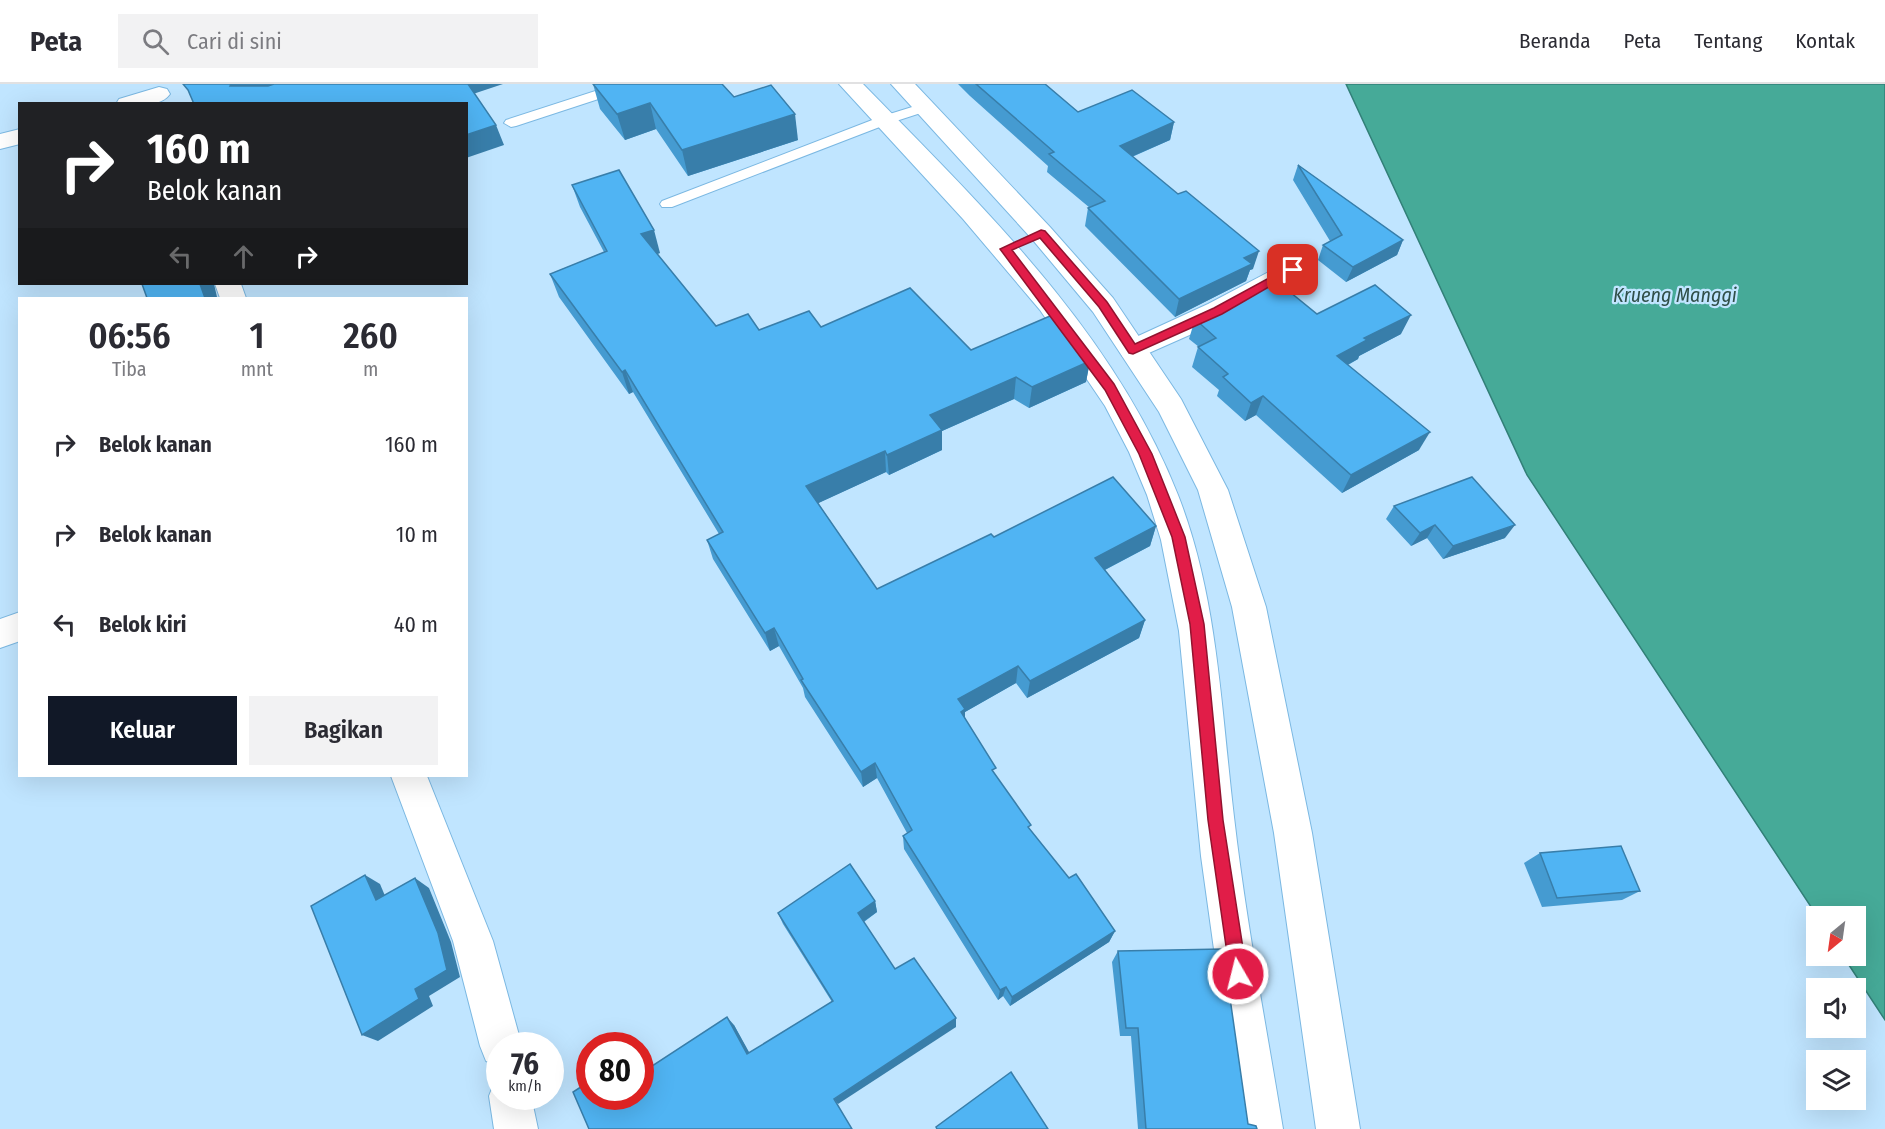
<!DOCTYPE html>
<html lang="id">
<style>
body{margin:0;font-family:"Fira Sans Condensed",sans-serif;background:#f2f2f3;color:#2b2b33;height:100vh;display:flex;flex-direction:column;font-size:22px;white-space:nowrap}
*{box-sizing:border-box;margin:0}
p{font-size:20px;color:#7c7c81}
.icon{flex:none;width:33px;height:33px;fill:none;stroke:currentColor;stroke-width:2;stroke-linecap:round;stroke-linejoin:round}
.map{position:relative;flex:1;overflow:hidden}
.sheet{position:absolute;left:18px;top:213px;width:450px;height:480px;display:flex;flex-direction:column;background:#fff;border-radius:0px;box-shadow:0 6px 24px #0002}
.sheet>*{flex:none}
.guide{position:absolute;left:18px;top:18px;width:450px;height:183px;border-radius:0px;box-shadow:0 6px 24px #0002;background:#202124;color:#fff;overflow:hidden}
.needle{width:39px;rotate:209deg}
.buttons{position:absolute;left:1806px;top:822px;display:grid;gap:12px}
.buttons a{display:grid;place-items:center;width:60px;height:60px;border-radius:0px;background:#fff;box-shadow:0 6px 24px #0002;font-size:30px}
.speed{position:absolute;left:486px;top:948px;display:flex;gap:12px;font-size:30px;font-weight:700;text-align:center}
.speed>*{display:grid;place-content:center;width:78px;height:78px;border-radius:50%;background:#fff;box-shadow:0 6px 24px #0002;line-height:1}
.speed small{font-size:15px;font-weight:400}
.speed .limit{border:9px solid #d22;background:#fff;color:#111}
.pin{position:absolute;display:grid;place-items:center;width:51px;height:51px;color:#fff;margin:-26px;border-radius:12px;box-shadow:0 3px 9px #0006}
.me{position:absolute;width:66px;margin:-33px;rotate:352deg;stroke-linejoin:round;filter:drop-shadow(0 0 4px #0008)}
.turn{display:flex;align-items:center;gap:21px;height:126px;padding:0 30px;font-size:27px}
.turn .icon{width:78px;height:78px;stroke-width:2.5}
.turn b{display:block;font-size:42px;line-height:51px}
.lanes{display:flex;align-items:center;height:57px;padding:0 30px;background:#0003;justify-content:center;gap:30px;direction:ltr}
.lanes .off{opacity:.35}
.eta{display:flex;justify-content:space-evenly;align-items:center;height:102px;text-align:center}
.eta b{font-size:36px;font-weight:600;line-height:42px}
.cta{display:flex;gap:12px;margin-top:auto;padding:12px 30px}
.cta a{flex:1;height:69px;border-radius:0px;background:#111827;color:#fff;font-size:24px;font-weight:600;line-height:69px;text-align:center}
.cta a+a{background:#f2f2f3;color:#2b2b33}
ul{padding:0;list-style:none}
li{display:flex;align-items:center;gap:18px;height:90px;padding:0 30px}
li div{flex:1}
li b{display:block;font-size:22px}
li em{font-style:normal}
header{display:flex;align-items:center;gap:36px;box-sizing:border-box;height:84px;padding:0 30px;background:#fff;border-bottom:2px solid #e1e1e2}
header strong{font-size:28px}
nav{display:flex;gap:33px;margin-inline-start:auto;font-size:21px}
.search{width:420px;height:54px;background:#f2f2f3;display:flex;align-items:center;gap:15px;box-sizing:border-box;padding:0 21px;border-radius:0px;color:#7c7c81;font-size:22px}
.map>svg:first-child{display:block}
.water{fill:#46aa98;stroke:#328078;stroke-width:1.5}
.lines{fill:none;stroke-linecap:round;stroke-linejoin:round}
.lane-casing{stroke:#7bb8e2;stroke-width:2}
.street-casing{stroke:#7bb8e2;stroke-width:2}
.highway-casing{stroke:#7bb8e2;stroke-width:2}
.lane{fill:#fff;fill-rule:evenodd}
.street{fill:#fff;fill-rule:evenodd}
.highway{fill:#fff;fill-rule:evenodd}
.wall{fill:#459bd1}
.shaded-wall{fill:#387eaa}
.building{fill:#50b4f3;stroke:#387eaa;stroke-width:1.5}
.route{fill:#e11d48;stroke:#92132f;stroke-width:1.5}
.labels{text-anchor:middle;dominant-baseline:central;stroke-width:4.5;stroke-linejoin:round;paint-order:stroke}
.water-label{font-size:20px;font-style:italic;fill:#304f49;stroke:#c0e5ff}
</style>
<header>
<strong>Peta</strong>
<div class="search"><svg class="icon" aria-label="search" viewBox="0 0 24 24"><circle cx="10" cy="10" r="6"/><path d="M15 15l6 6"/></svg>Cari di sini</div>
<nav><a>Beranda</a><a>Peta</a><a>Tentang</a><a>Kontak</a></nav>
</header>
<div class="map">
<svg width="1885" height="1045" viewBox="0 0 1885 1045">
<rect width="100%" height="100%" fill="#c0e5ff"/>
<path class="water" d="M1346,0H1885V936L1843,872H1856V832H1817L1527,391Z"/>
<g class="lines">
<g class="lane-casing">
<g id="lane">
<path d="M617,0H637L635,3L516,42L511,43L504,39L506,36Z"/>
<path d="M925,19L930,20L932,23L930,26L890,39L672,123H662L660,120L662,117L880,33Z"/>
</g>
</g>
<g class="street-casing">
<g id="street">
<path d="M159,3L167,5L170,10C160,25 132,20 116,20L119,15Z"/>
<path d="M20,45V60L0,65V50Z"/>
<path d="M1293,177L1302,180L1306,186L1302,192L1228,234L1133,276L1123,273L1119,266L1123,259L1208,220L1284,180Z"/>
<path d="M215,200H241L246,214H220Z"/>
<path d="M20,528V557L0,564V535Z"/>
<path d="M391,692H427L493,857L522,962H500V982L486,977L480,962L453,857Z"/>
<path d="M500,995V1012H531L538,1045H494L489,1012L495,997Z"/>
</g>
</g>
<g class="highway-casing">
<g id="highway">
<path d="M839,0H863C982,122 1114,248 1178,411C1218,513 1221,625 1234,733C1246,837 1266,941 1283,1045H1239L1201,772L1179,547L1161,456L1147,411L1129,368L1105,322L1040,226L963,135Z"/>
<path d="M891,0H915L1050,143L1113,214L1181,315L1228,406L1266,523L1312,749L1360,1045H1316L1274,749L1232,523L1198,406L1159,328L1093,228L1032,155Z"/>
</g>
</g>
<use href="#lane" class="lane"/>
<use href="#street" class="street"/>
<use href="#highway" class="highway"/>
</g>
<g class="wall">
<path d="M593,0H722L734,13L798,56L688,92L656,45L625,56L600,25Z"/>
<path d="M958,0H1045L1078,28L1174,38L1170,56L1132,73L1253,185L1250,186L1246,197L1175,233L1085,142L1088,124H1090L1047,88L1048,82L970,12Z"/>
<path d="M1298,81L1403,156L1397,171L1346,198L1318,176L1323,161L1330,157L1293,96Z"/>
<path d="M572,101L660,169L657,170L716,242L759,246L821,243L971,266L1090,277L1086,298L1029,324L1014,315L942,347V366L889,391L886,388L818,419L877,505L994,453L1156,442L1150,462L1105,486L1145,536L1139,554L1027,614L1016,599L965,628V634L995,691L1030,746L1069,794L1115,847L1109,858L1010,922L1003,912L998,916L904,765L903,752L907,749L877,694L863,703L805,613L803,604L779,562L770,567L713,475L707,456L719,450L633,308L629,310L559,213L550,190L604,168L580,123Z"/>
<path d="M1317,230L1401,250L1359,272L1358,275L1348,281L1419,366L1342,409L1256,331L1245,337L1217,312L1219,306L1192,283L1198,263H1199L1189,255L1195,235Z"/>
<path d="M1394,422L1505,454L1443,475L1427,454L1411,462L1386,435Z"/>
<path d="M1540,769L1640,807L1622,816L1542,823L1524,779Z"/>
<path d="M875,817L877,828L864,838L895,885L956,943L640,1012V973L645,976L649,984L734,941L749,969L832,918L783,840L778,829Z"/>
<path d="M1118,867L1248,1040L1257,1045H1138L1131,952H1120L1112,878Z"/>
</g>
<g class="shaded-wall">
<path d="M231,0H284L246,13L230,2Z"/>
<path d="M465,0H503L470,11Z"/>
<path d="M650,19L656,45L625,56L617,30Z"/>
<path d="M795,30L798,56L688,92L682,66Z"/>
<path d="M1174,38L1170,56L1117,79L1120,62Z"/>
<path d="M496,41L504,61L466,74V51Z"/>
<path d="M654,146L660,169L648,173L641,150Z"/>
<path d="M1403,156L1397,171L1346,198L1353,183Z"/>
<path d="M1259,167L1253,185L1250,186L1246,197L1175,233L1179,215L1244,174Z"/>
<path d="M200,200H214L217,213L214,214H205Z"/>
<path d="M1411,231L1401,250L1359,272L1358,275L1329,291L1337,272L1364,254Z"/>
<path d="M1090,277L1086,298L1029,324L1032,303Z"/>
<path d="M625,286L633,308L629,310L622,288Z"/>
<path d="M1016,293L1014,315L942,347V366L889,391L887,371L930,331Z"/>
<path d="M1263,312L1256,331L1245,337L1251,319Z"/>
<path d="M1430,348L1419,366L1342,409L1351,391Z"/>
<path d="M885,367L886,388L810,423L806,402Z"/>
<path d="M1435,441L1427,454L1411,462L1420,449Z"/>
<path d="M1515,441L1505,454L1443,475L1453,462Z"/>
<path d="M1156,442L1150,462L1091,493L1095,474Z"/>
<path d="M1145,536L1139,554L1027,614L1030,597Z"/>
<path d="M774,544L779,562L770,567L765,549Z"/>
<path d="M1018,582L1016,599L965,628V642L958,615Z"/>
<path d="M875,679L877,694L863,703L861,688Z"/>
<path d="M365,791L380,800L391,826L376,816Z"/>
<path d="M415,794L429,804L451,858L460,893L429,912L433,922L378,957L362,951L415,905Z"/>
<path d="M875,817L877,828L860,840L858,829Z"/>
<path d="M1115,847L1109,858L1010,922L1012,913Z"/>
<path d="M1006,903L1003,912L998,916L1000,906Z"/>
<path d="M727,933L734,941L754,977L747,970Z"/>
<path d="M956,934V943L838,1020L834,1015Z"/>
<path d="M640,973L645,976L653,995L643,988L640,983Z"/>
</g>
<g class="building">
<path d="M183,0H231L230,2H268L274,0H468L496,41L466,51V20H194L188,6Z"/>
<path d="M593,0H722L734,13L771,1L795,30L682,66L650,19L617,30Z"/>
<path d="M976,0H1045L1078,28L1132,6L1174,38L1120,62L1178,110L1186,107L1259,167L1244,174L1252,180L1179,215L1088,124L1105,117L1049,70L1054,68Z"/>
<path d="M1298,81L1403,156L1353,183L1323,161L1342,151Z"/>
<path d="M619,86L654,146L641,150L716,242L748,230L759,246L809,227L821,243L910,204L971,266L1057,229L1090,277L1032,303L1016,293L930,331L942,346L887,371L885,367L806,402L877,505L991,450L994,453L1113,393L1156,442L1095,474L1145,536L1030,597L1018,582L958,615L965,625L961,628L996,684L992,686L1031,741L1028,743L1069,794L1076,790L1115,847L1012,913L1006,903L1000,906L903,752L912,746L875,679L861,688L801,596L803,595L774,544L765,549L707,456L723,448L625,286L622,288L550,190L607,167L572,101Z"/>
<path d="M1274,195L1317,230L1375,201L1411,231L1364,254L1367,256L1337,272L1430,348L1351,391L1263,312L1251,319L1223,293L1228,290L1198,263L1216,254L1195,235Z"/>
<path d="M142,200H200L205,214H147Z"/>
<path d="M1472,393L1515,441L1453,462L1435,441L1420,449L1394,422Z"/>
<path d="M1621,762L1640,807L1557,814L1540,769Z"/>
<path d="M850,780L875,817L858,829L895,885L914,874L956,934L834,1015L852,1045H589L573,1008L590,997V1012H640V983L643,988L727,933L747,970L833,917L778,829Z"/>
<path d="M365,791L376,816L415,794L438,849L447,886L415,905L419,915L362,951L311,822Z"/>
<path d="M1223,865L1248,1040L1256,1042L1257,1045H1146L1138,944H1126L1118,867Z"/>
<path d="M1011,988L1048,1045H937L936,1043Z"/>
</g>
<path class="route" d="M1041,146L1045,147L1107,218L1135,260L1214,224L1289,183L1293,182L1298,186L1222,230L1133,270L1129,269L1099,223L1040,154L1012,166L1114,300L1152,370L1185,453L1204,540L1223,736L1247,890L1244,896L1238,899L1233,896L1230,890L1208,736L1190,540L1172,453L1139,370L1105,306L1000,165Z"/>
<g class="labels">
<g class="water-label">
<text x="1675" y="211">Krueng Manggi</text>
</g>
</g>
</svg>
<div class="buttons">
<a><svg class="needle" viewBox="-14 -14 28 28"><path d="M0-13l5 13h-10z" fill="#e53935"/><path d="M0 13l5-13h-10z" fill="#7c7c81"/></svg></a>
<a><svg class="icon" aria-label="sound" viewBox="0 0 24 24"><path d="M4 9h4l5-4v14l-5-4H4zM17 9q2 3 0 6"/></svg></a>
<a><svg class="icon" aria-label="layers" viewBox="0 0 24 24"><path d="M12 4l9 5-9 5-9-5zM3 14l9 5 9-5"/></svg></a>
</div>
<div class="speed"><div>76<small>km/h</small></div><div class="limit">80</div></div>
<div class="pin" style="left:1293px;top:186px;background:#d93025"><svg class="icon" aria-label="arrive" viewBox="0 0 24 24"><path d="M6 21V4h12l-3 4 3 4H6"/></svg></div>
<svg class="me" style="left:1238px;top:890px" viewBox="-20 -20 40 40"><circle r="17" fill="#e11d48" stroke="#fff" stroke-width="3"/><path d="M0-11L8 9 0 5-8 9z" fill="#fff"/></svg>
<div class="guide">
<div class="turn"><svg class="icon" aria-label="right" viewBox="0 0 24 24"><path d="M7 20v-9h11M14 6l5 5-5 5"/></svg><div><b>160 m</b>Belok kanan</div></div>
<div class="lanes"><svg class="icon off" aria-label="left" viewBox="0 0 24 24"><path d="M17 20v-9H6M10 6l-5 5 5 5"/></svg><svg class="icon off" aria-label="ahead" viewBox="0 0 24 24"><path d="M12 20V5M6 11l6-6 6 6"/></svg><svg class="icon" aria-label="right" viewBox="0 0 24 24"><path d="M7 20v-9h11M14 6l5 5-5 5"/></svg></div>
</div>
<section class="sheet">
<div class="eta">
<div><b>06:56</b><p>Tiba</p></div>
<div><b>1</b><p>mnt</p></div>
<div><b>260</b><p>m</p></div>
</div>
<ul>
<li><svg class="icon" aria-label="right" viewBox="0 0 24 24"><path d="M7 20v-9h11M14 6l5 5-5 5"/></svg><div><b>Belok kanan</b></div><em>160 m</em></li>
<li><svg class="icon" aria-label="right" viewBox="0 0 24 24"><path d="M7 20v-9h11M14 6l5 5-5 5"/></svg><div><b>Belok kanan</b></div><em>10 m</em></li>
<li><svg class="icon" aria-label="left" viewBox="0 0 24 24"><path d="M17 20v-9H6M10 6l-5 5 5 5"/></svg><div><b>Belok kiri</b></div><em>40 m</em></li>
</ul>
<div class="cta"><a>Keluar</a><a>Bagikan</a></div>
</section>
</div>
